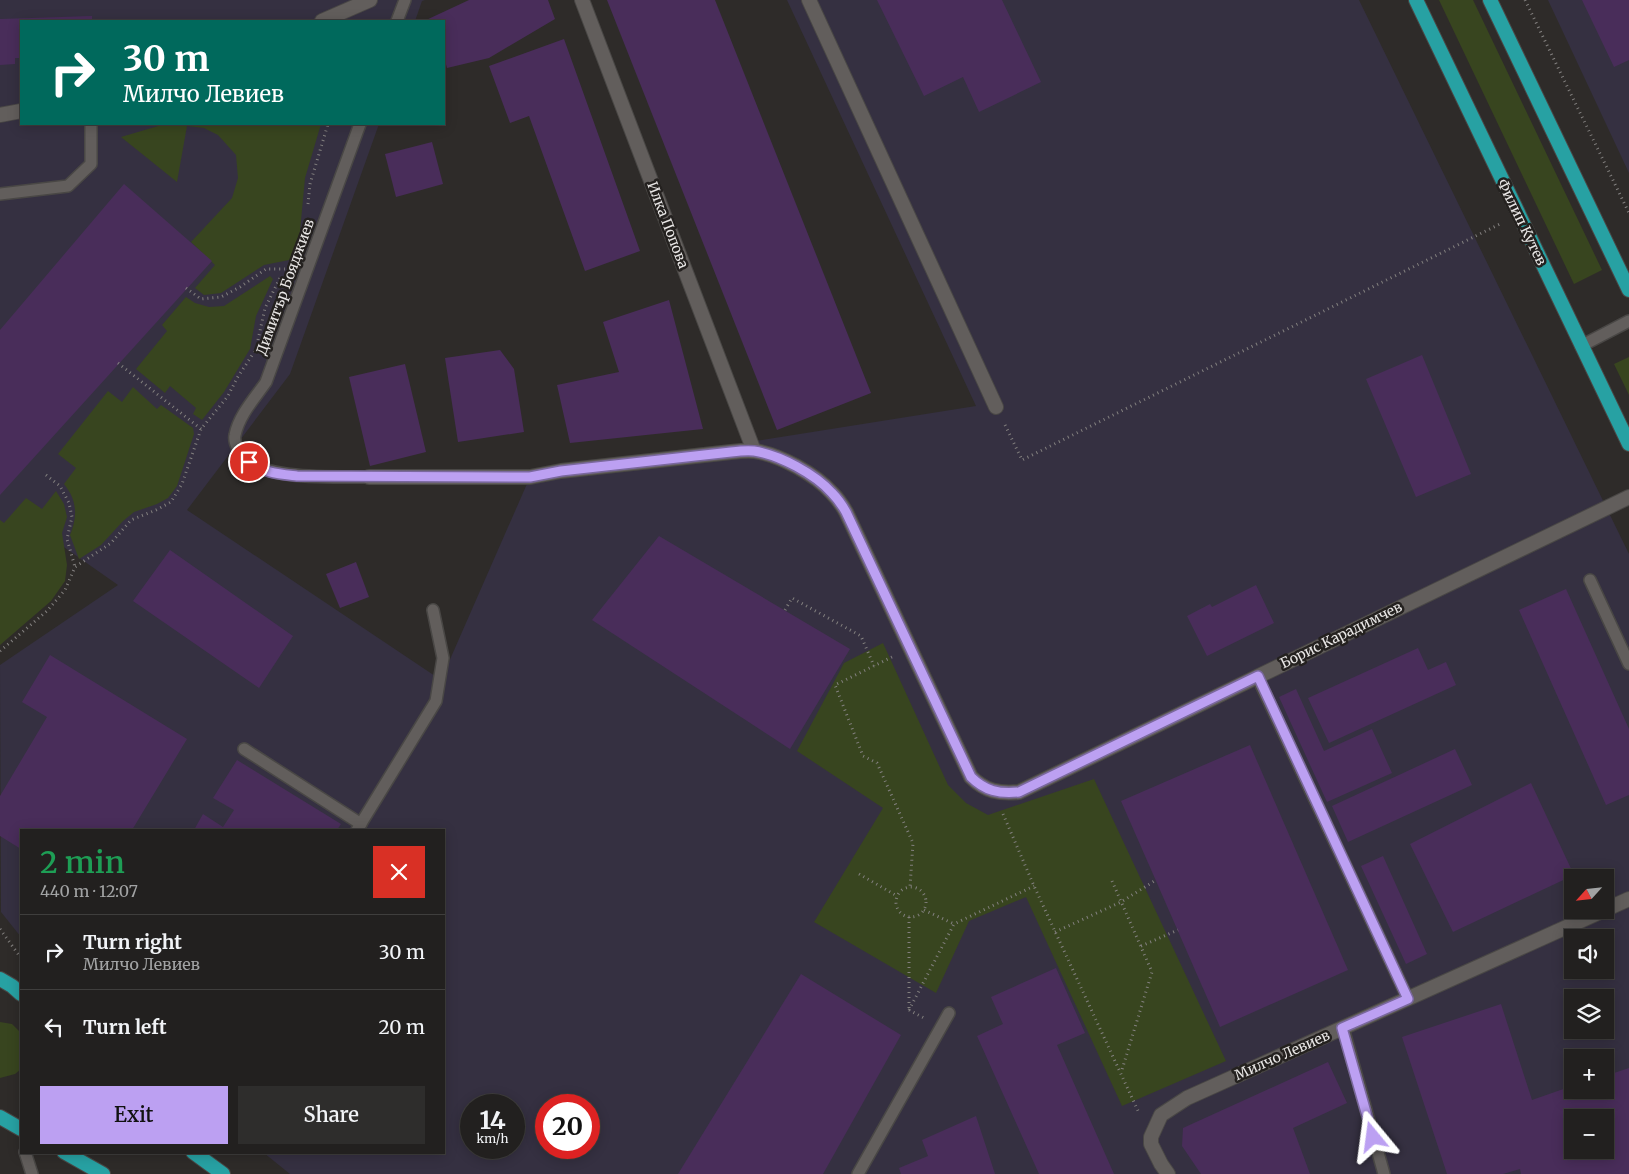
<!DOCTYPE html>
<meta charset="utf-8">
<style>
body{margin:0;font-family:Merriweather,serif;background:#2e2d2c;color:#f1f3f6;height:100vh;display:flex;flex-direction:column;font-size:19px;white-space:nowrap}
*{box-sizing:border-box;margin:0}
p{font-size:16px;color:#a2a3a4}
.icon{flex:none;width:28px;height:28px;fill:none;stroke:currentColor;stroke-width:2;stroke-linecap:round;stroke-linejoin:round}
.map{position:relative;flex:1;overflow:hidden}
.side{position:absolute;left:20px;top:829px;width:425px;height:325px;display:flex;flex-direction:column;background:#22201f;border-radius:0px;box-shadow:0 2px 12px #0003,0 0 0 1px #3f3e3d}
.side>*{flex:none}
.guide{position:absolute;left:20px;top:20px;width:425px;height:105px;border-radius:0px;box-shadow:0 2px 12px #0003,0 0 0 1px #3f3e3d;background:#00695c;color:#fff;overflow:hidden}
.needle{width:32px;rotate:243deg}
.fabs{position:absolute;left:1564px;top:869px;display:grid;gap:10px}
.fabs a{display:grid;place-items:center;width:50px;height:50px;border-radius:0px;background:#22201f;box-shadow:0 2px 12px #0003,0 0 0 1px #3f3e3d;font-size:25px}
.speed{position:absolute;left:460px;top:1094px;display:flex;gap:10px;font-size:25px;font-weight:700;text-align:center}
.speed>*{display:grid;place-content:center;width:65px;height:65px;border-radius:50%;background:#22201f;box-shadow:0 2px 12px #0003,0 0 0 1px #3f3e3d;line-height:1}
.speed small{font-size:12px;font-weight:400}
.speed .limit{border:8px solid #d22;background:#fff;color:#111}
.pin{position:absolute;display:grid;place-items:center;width:42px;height:42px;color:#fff;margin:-21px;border:2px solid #fff;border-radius:50%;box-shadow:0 1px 5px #0007}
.me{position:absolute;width:55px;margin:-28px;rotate:344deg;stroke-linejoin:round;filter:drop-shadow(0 0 4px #0008)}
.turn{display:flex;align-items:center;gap:18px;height:105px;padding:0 20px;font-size:22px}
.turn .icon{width:65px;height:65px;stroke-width:2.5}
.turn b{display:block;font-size:35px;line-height:42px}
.round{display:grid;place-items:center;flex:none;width:52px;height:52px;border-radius:0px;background:#2e2d2c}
.head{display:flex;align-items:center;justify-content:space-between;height:85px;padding:0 20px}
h1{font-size:30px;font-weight:600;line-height:38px;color:#1e9e55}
.action{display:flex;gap:10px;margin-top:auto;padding:10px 20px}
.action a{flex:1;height:58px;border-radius:0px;background:#bca0f2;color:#111;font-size:20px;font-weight:600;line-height:58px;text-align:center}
.action a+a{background:#2e2d2c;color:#f1f3f6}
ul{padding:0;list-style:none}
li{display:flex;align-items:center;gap:15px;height:75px;padding:0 20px;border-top:1px solid #3f3e3d}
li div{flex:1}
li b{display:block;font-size:19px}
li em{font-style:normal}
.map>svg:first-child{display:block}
.commercial{fill:#353041;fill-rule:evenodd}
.green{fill:#38451f}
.building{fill:#492d5a;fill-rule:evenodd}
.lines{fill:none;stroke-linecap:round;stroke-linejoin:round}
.service-casing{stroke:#494745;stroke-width:14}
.minor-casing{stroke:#494745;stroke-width:16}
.primary-casing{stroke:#494745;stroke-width:16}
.path{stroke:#83807f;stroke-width:3;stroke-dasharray:1 4;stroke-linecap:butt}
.service{stroke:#625e5c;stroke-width:11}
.minor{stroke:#625e5c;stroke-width:14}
.primary{stroke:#27a1a3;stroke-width:14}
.route-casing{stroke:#7a689d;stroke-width:12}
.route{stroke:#bca0f2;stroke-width:9}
.labels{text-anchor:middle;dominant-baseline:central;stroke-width:5;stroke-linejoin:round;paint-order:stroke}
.street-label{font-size:14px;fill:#e9e7e6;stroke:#24211f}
</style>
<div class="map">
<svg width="1629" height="1174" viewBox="0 0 1629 1174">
<rect width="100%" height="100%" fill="#2e2b29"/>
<g class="commercial">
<path d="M0,0H425L422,1L415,21H21V124H379L290,374L187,510L441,680L530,477L976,406L787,0H1359L1629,554V1174H290L264,1153L444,1152V830H21V937L1,912L0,665L118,585L41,531L0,530ZM1572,878H1605V910H1572ZM1572,938H1605V970H1572ZM1572,998H1605V1030H1572ZM1572,1058H1605V1090H1572ZM471,1105H514V1148H471ZM546,1105H589V1148H546ZM1572,1118H1605V1150H1572Z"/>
<path d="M1548,0H1629V173Z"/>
</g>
<g class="green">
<path d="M1439,0H1473L1602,270L1574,284Z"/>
<path d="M165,124H321L305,178L298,252L289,260L264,265L221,293L204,295L195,288L215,265L191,242L232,198L238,178L236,155L218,135L204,128L187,126L177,182L121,137Z"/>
<path d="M270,276L273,279L256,316L250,349L224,392L202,420L193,414L196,408L170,386L165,393L136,369L167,331L162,325L186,297L195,303L209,307L224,306Z"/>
<path d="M1629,357V395L1614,364Z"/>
<path d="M133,387L157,409L161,405L193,428L194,434L177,486L168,498L157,504L134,512L123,521L101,545L79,559L70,535C78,516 77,500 64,484L76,468L58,454L108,391L122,402Z"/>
<path d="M56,491L64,504L67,517L62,533L67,565L65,581L51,601L0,645V520L4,523L26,498L42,509Z"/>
<path d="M883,643L948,785L966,803L988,815L1094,779L1226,1061L1122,1106L1026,897L969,921L936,993L814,922L883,808L797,751L844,663Z"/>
<path d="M0,1022L12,1024L21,1033V1069L15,1074L0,1078Z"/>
</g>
<g class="building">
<path d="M469,0H548L555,19L489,58L447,68L444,57V21H424Z"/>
<path d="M607,0H715L871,393L777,430Z"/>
<path d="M877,0H1002L1041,82L979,112L963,77L924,96Z"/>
<path d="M1582,0H1629V60L1614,67Z"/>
<path d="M92,16V21H21V58H15V64L0,65V19Z"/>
<path d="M564,39L640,251L585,271L529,116L510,123L489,66Z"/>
<path d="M432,142L443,184L396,197L385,154Z"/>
<path d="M124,184L212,261L0,495V330Z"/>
<path d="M669,300L703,429L570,443L557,385L619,372L603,322Z"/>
<path d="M500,350L514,369L524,432L458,442L445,358Z"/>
<path d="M1422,355L1471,474L1416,497L1366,379Z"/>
<path d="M405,364L426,452L370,466L349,377Z"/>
<path d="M659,536L850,649L790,749L592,620Z"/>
<path d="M170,550L293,636L259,688L133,601Z"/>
<path d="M356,562L369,597L340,608L326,574Z"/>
<path d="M1256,585L1274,623L1207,656L1187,616L1210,604L1212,607Z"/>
<path d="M1566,589L1629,729V795L1606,805L1519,610Z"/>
<path d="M1418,648L1428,670L1446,662L1456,685L1329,743L1308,698Z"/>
<path d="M50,655L187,739L132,830H21V849L0,836V796L47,717L22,702Z"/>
<path d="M1296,689L1324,751L1372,729L1392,773L1327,802L1279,697Z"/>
<path d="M1250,745L1348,970L1220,1027L1121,801Z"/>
<path d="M1455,749L1472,785L1348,842L1332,806Z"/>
<path d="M237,760L341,824L337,830H194L203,814L223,827L234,810L213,798Z"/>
<path d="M1531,783L1574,875L1453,932L1410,844Z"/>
<path d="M1383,856L1427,954L1406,964L1361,866Z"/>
<path d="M1056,968L1085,1033L1057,1045L1114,1174H1039L977,1036L1003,1024L991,997Z"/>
<path d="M801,974L901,1035L823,1174H678Z"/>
<path d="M1501,1004L1532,1100L1572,1086V1090H1605V1076L1629,1068V1174H1521L1520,1169L1503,1174H1447L1402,1037ZM1572,1118H1605V1150H1572Z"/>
<path d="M1328,1062L1347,1103L1293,1128L1310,1174H1201L1182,1146L1183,1128Z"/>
<path d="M976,1116L995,1174H901L899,1168L928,1156L922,1140Z"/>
</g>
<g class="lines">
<g class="service-casing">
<g id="service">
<path d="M397,21L405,0"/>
<path d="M360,124L266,382C255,398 239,415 235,435C234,439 236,445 238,449C253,483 336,476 369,477"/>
<path d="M0,194L68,186L91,164V124"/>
<path d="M1581,346L1629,321"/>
<path d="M1590,580L1629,664"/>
<path d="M1257,676L1408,999"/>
<path d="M244,749L361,824"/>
<path d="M357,830L436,701L443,658L433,610"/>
<path d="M1343,1028L1384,1174"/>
<path d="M25,1152L32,1174"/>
<path d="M858,1174L949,1013"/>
</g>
</g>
<g class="minor-casing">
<g id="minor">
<path d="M582,0L754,451"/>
<path d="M809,0L996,407"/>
<path d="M322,21L370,0"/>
<path d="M0,115L21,111"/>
<path d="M369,477H530L561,471L731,452C739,451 747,450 755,451C780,455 815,474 832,493C838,499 842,505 846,512L971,777C985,791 999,794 1019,792L1629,497"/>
<path d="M1168,1174L1161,1164L1151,1144V1137L1161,1115L1187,1098L1629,899"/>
</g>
</g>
<g class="primary-casing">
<g id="primary">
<path d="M1416,0L1629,444"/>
<path d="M1490,0L1629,290"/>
<path d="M0,979L12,986L21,994"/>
<path d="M0,1117L21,1129"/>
<path d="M64,1152L103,1174"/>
<path d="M193,1152L223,1174"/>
</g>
</g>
<g class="path">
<path d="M1525,0L1629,213"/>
<path d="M308,204L310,184L328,124"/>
<path d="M186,288L201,299L221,297L240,287L266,269H285"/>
<path d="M258,340L265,308L281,276"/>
<path d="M118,363L201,429"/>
<path d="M1005,425L1022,460L1502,223"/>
<path d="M46,475L60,486L69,503L72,517L67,539L75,567"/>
<path d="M785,610L792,598L861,636L874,666"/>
<path d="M0,651L47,611L65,590L75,567L111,543L131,520L156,510L171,502L182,484L201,429L228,396L237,378L255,351"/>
<path d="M892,657L835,685L863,756L877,763L913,843L910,887"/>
<path d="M1003,814L1034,886L1139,1113"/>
<path d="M859,874L897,896"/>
<path d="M1112,881L1152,972L1121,1073"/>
<circle cx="911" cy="902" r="15"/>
<path d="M924,910L954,924"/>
<path d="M909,917V1009"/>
<path d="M0,929L21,958"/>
<path d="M1055,932L1121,902L1156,880"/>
<path d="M1141,946L1178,930"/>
<path d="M909,1010L954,924L1034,886"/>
<path d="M909,1010L924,1018"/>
</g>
<use href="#service" class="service"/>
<use href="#minor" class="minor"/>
<use href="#primary" class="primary"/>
</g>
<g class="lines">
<g class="route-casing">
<path id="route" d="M249,462C263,473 280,474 297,476L530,477L561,471L731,452C739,451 747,450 754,451C780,455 815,474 832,493C838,499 842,505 846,512L971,777C985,791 999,794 1019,792L1258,676L1408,999L1342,1028L1373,1137"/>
</g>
<use href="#route" class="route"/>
</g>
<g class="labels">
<g class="street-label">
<text transform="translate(1522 222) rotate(64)">Филип Кутев</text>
<text transform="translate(668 225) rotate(69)">Илка Попова</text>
<text transform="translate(285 287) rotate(-70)">Димитър Бояджиев</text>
<text transform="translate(1341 635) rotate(-26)">Борис Карадимчев</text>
<text transform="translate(1282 1055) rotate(-24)">Милчо Левиев</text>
</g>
</g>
</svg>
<div class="fabs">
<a><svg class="needle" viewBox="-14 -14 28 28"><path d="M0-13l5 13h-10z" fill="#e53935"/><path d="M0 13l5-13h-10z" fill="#a2a3a4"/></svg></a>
<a><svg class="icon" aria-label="sound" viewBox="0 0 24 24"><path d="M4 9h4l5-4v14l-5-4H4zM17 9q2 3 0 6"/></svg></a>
<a><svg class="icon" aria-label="layers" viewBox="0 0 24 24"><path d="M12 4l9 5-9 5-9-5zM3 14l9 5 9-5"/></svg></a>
<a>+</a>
<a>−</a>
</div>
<div class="speed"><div>14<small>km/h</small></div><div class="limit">20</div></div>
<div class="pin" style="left:249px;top:462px;background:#d93025"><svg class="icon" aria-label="arrive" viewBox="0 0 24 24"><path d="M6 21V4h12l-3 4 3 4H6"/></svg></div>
<svg class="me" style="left:1373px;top:1137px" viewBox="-20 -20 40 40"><path d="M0-17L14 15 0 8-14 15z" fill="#bca0f2" stroke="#fff" stroke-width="4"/></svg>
<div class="guide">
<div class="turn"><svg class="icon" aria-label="right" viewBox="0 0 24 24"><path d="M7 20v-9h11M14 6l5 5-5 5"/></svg><div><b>30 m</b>Милчо Левиев</div></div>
</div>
<section class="side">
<div class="head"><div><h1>2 min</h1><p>440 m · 12:07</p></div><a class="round" style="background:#d93025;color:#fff"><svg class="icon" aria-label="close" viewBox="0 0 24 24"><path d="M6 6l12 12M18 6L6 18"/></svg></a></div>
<ul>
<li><svg class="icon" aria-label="right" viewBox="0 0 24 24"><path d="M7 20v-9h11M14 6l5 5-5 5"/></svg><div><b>Turn right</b><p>Милчо Левиев</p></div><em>30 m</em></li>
<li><svg class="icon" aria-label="left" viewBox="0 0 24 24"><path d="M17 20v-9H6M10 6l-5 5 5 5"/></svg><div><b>Turn left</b></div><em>20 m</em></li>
</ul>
<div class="action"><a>Exit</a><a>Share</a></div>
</section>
</div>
